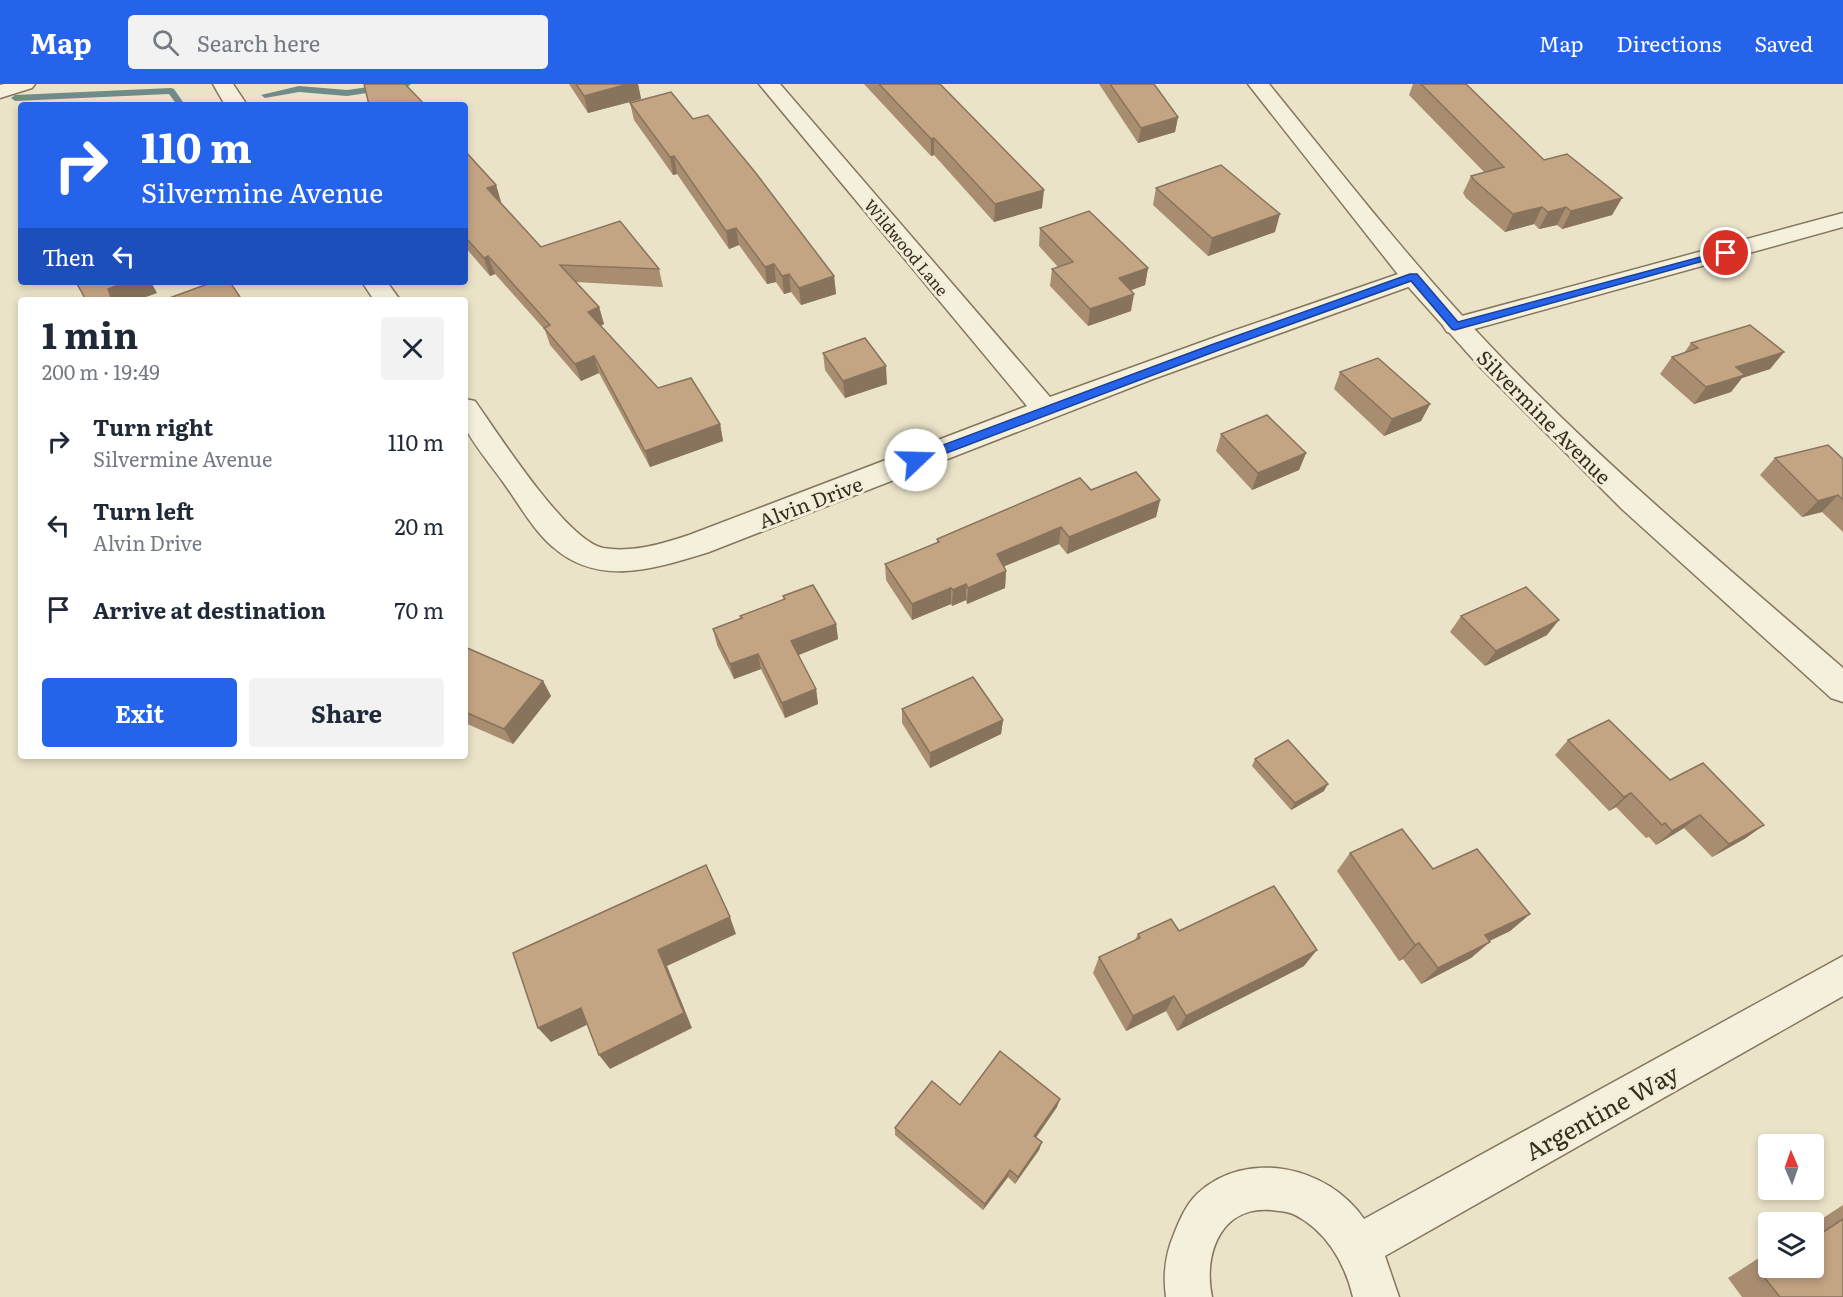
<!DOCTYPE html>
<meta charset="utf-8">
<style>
body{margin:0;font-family:Literata,serif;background:#f2f2f3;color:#1f2937;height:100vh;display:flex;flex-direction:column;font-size:22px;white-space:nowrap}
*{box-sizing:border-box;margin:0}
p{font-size:20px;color:#747a83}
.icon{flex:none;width:33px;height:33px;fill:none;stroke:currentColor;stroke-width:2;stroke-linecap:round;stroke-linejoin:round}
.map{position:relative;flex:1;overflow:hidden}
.sheet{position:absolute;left:18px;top:213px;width:450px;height:462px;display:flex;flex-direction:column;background:#fff;border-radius:6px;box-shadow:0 3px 9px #0003}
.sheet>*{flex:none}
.hud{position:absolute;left:18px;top:18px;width:450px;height:183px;border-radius:6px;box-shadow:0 3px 9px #0003;background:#2563eb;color:#fff;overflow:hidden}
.needle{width:39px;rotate:358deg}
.controls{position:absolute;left:1758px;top:1050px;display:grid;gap:12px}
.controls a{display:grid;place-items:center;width:66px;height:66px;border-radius:6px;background:#fff;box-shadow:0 3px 9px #0003;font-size:30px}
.pin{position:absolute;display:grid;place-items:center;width:51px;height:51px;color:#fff;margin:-26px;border:3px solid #fff;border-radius:50%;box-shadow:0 2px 6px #0007}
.me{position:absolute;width:66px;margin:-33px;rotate:69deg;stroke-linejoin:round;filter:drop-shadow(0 0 4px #0008)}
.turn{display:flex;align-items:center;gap:21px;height:126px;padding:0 24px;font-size:27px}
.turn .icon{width:78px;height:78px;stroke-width:2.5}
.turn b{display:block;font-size:42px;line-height:51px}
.then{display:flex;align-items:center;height:57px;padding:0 24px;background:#0003;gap:12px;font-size:22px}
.round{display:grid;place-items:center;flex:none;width:63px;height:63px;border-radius:6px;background:#f2f2f3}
.overview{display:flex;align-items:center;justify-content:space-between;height:102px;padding:0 24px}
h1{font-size:36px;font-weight:700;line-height:45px}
.primary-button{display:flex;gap:12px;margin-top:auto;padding:12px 24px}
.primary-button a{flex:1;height:69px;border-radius:6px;background:#2563eb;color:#fff;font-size:24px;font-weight:700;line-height:69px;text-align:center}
.primary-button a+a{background:#f2f2f3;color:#1f2937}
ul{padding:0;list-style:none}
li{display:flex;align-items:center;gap:18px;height:84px;padding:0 24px}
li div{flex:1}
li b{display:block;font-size:22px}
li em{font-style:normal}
header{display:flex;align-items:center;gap:36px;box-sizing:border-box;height:84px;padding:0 30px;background:#2563eb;color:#fff}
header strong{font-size:28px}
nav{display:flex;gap:33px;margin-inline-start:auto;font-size:21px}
.search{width:420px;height:54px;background:#f2f2f3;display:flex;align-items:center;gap:15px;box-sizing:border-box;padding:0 21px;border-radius:6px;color:#747a83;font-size:22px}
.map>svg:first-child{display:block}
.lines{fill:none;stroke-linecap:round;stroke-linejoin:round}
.stream{fill:#708c88;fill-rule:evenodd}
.minor-casing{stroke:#84765f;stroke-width:3}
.tertiary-casing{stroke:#84765f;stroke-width:3}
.minor{fill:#f5f0db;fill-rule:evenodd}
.tertiary{fill:#f5f0db;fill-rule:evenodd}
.wall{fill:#a88d71}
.shaded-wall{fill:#88735c}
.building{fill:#c3a483;stroke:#88735c;stroke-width:1.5}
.route{fill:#2563eb;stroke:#184099;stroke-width:1.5}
.labels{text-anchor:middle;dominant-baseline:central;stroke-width:6;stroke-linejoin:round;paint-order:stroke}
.far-street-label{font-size:16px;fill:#362d21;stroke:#f2edd7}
.street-label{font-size:20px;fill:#362d21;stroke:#f2edd7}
.near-street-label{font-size:24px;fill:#362d21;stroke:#f2edd7}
</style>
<header>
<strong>Map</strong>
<div class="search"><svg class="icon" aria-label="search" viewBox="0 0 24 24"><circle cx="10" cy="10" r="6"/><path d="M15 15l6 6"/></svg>Search here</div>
<nav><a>Map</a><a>Directions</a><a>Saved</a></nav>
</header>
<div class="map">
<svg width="1843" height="1213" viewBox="0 0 1843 1213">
<rect width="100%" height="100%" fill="#eae3c8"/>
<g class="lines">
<g class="stream">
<path d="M390,0H411L407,3L347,12L299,8L265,14L261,11L299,2L347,6Z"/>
<path d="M171,4L174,5L185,21H177L169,10L15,17L11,14L15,11Z"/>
</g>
<g class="minor-casing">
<g id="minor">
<path d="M4,0H35L32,4L0,14V1Z"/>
<path d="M213,0H233L247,21H225Z"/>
<path d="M759,0H780L1050,313L1224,250L1404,188L1413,185L1422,188L1425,193L1422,198L1153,295L709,468C657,484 599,504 553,463C533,446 519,420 503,398C496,388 467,352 465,342C464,333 465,323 465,315L475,317C499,351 566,456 603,464C632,469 662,460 689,451L1027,322Z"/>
<path d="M1843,129V143L1456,250L1447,248L1443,242L1447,236Z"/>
<path d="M362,198H387L400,216H374Z"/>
<path d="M1843,872V912L1385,1172L1399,1213H1353C1345,1179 1326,1146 1293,1130C1286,1127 1278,1127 1271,1126C1220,1122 1203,1171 1212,1213H1166C1163,1191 1165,1171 1174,1150C1180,1135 1186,1121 1197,1110C1246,1064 1328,1082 1364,1135Z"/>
</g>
</g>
<g class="tertiary-casing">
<path id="tertiary" d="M1248,0H1269C1343,91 1416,185 1498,270C1605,382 1726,482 1843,584V618L1831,614L1623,426L1480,283L1404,198Z"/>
</g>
<use href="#minor" class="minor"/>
<use href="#tertiary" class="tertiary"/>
</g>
<g class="wall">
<path d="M569,0H638L641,15L588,29Z"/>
<path d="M864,0H940L1042,124L994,138L934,71L931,72Z"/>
<path d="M1099,0H1154L1178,33L1175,48L1138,59Z"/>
<path d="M1413,0H1466L1544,76L1622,114L1612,131L1562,145L1557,141L1539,145L1534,140L1505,148L1466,114L1463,109L1471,92L1484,88L1409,11Z"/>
<path d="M630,19L693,35L834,192L836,210L801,221L791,208L784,210L776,198L767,200L739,161L729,165L677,90L673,91L634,36Z"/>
<path d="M465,67L496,101L501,118L500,119L541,163L659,185L663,203L576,198L599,223L604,240L600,242L658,304L720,340L723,357L650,383L599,289L581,297L550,261L545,246L495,190L490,192L465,163Z"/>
<path d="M1156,104L1275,148L1208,172L1153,121Z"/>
<path d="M1040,144L1148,184L1145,201L1131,206V227L1088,242L1050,202L1052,185L1058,183L1039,162Z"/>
<path d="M1691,259L1784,268L1770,285L1742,294L1731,308L1694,320L1660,290L1672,273L1684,269Z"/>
<path d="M823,269L887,300L845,314L825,286Z"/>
<path d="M1340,288L1430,320L1421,337L1384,352L1334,305Z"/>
<path d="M1221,350L1306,369L1299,386L1252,406L1216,367Z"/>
<path d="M1775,374L1843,375V448L1822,428L1802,433L1760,391Z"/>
<path d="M1091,406L1160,416L1156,433L1067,470L1059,460L1004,482L1006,487L1005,504L967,520L966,516L952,522L951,520L912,536L886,496L885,480L937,459V455Z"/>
<path d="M783,512L836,540L838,555L798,571L816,605L818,620L785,634L761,585L734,595L717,561L713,545L741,535L740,532L784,516Z"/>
<path d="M1461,532L1547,551L1485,582L1450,548Z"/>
<path d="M465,563L543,597L551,612L513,660L465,639Z"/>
<path d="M902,625L1003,636L1001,650L930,684L902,639Z"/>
<path d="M1568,656L1670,696L1746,754L1712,773L1684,744L1656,761L1649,753L1646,754L1616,723L1609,727L1555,671Z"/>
<path d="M1255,675L1324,707L1291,726L1252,682Z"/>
<path d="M1350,769L1433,785L1530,830L1510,847L1489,857L1471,874L1421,900L1403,875L1399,877L1337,787Z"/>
<path d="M1179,847L1304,882L1177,947L1166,927L1126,947L1093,889L1099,873L1135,856L1138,850Z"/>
<path d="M960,1021L1057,1023L1036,1054L1042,1058L1039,1066L1015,1100L1008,1093L983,1126L895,1051V1044Z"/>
<path d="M1843,1121V1213H1742L1728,1194L1768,1168V1184H1814V1140Z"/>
</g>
<g class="shaded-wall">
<path d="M628,0H638L641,15L588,29L584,12Z"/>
<path d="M1178,33L1175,48L1138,59L1141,44Z"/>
<path d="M934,54V71L931,72V55Z"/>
<path d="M674,72L677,90L673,91L670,73Z"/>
<path d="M496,101L501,118L493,121L487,104Z"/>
<path d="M1044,106L1042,124L994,138L995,120Z"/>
<path d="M1622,114L1612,131L1562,145L1571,127Z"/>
<path d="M1542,123L1534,140L1505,148L1513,130Z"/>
<path d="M1566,123L1557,141L1539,145L1548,128Z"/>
<path d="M1280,130L1275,148L1208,172L1212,154Z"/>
<path d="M736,144L739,161L729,165L726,147Z"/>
<path d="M488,172L495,190L490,192L484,174Z"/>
<path d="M774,180L776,198L767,200L765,183Z"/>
<path d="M1148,184L1145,201L1116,212L1119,194Z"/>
<path d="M789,190L791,208L784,210L782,192Z"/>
<path d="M834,192L836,210L801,221L799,204Z"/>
<path d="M127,198H151L157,209L138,216H112L108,205Z"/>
<path d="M1134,210L1131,227L1088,242L1090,225Z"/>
<path d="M599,223L604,240L593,245L588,228Z"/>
<path d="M1784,268L1770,285L1742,294L1731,308L1694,320L1706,303L1736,283Z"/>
<path d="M594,272L599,289L581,297L575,280Z"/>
<path d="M886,282L887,300L845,314L843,297Z"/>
<path d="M1430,320L1421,337L1384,352L1392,335Z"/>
<path d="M720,340L723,357L650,383L645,367Z"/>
<path d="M1306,369L1299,386L1252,406L1258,389Z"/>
<path d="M1838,411L1822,428L1802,433L1818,417Z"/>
<path d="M1160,416L1156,433L1067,470L1069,453Z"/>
<path d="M1061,443L1059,460L995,486L997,470Z"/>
<path d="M1006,487L1005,504L967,520L968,504Z"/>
<path d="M966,500V516L952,522L953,506Z"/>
<path d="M951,504V520L912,536V520Z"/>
<path d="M1559,536L1547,551L1485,582L1496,567Z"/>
<path d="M836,540L838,555L794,573L791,557Z"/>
<path d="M758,570L761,585L734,595L730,580Z"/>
<path d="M543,597L551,612L513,660L504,645Z"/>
<path d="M816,605L818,620L785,634L782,619Z"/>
<path d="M1003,636L1001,650L930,684V669Z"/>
<path d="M1328,700L1324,707L1291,726L1295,719Z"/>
<path d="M1631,709L1616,723L1609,727L1624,713Z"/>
<path d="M1700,731L1684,744L1656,761L1672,747Z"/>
<path d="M1764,741L1746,754L1712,773L1729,760Z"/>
<path d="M1530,830L1510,847L1467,868L1485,851Z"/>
<path d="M730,833L736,850L667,882L692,944L610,985L599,971L658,866Z"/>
<path d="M1490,858L1471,874L1421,900L1438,884Z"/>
<path d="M1419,859L1403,875L1399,877L1415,861Z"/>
<path d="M1317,866L1304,882L1177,947L1186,932Z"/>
<path d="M1174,912L1166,927L1126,947L1133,932Z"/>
<path d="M581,924L593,938L551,958L538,944Z"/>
<path d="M1060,1015L1057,1023L1031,1060L1034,1052Z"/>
<path d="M1042,1058L1039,1066L1015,1100L1018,1093Z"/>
<path d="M1010,1086L1008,1093L983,1126L985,1120Z"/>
</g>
<g class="building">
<path d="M364,0H405L425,21H369Z"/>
<path d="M576,0H628L584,12Z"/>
<path d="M879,0H940L1044,106L995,120L934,54L931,55Z"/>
<path d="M1110,0H1154L1178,33L1141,44Z"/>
<path d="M1421,0H1466L1544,76L1567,70L1622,114L1571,127L1566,123L1548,128L1542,123L1513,130L1474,96L1471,92L1504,83Z"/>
<path d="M671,8L693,35L708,31L755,88L834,192L799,204L789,190L782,192L774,180L765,183L736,144L726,147L674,72L670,73L630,19Z"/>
<path d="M465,67L496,101L487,104L541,163L620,137L659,185L560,181L599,223L588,228L658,304L691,294L720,340L645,367L594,272L575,280L544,244L550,241L488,172L484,174L465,153Z"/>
<path d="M1221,81L1280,130L1212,154L1156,104Z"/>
<path d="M1089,127L1148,184L1119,194L1134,210L1090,225L1052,185L1073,178L1040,144Z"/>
<path d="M76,198H127L108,205L112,216H86Z"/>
<path d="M213,198H230L242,216H164Z"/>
<path d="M1750,241L1784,268L1736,283L1745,291L1706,303L1672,273L1698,264L1691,259Z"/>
<path d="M865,254L886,282L843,297L823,269Z"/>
<path d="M1378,274L1430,320L1392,335L1340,288Z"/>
<path d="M1267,331L1306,369L1258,389L1221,350Z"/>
<path d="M1828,361L1843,375V416L1838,411L1818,417L1775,374Z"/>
<path d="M1136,388L1160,416L1069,453L1061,443L997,470L1006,487L968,504L966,500L953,506L951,504L912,520L885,480L939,458L937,455L1080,394L1091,406Z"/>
<path d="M813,501L836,540L791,557L816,605L782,619L758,570L730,580L713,545L742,534L740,532L785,515L783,512Z"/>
<path d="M1526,503L1559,536L1496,567L1461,532Z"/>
<path d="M465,563L543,597L504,645L465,628Z"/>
<path d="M973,593L1003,636L930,669L902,625Z"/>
<path d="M1609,636L1670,696L1703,679L1764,741L1729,760L1700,731L1672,747L1665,739L1662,741L1631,709L1624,713L1568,656Z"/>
<path d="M1288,656L1328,700L1295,719L1255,675Z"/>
<path d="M1402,745L1433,785L1477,765L1530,830L1485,851L1490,858L1438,884L1419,859L1415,861L1350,769Z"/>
<path d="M706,781L730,833L658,866L684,929L599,971L581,924L538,944L513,869Z"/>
<path d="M1274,802L1317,866L1186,932L1174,912L1133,932L1099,873L1140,854L1138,850L1171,835L1179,847Z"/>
<path d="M1000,967L1060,1015L1034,1052L1042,1058L1018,1093L1010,1086L985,1120L895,1044L932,997L960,1021Z"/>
<path d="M1843,1135V1213H1780L1760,1188L1768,1182V1184H1814V1154Z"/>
</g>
<path class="route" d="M1723,167L1732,169L1455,246L1452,245L1411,197L1219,266L920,379L916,380L910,376L911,373L1211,261L1410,190H1417L1458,238Z"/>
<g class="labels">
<g class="far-street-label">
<text transform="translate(907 163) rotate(50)">Wildwood Lane</text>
</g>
<g class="street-label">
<text transform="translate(1545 332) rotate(45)">Silvermine Avenue</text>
<text transform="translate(810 417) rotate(-21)">Alvin Drive</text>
</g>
<g class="near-street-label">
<text transform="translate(1601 1027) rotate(-29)">Argentine Way</text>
</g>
</g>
</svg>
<div class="controls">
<a><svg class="needle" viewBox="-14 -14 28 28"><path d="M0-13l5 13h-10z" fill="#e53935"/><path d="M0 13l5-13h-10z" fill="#747a83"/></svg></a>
<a><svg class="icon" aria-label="layers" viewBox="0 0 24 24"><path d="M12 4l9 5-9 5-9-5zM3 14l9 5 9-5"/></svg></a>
</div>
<div class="pin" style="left:1726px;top:169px;background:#d93025"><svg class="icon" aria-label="arrive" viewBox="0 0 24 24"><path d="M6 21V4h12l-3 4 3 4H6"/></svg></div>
<svg class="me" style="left:916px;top:376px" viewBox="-20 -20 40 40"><circle r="19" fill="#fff"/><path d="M0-13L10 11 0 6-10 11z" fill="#2563eb"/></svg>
<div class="hud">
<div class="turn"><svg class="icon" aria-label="right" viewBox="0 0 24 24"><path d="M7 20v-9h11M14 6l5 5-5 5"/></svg><div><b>110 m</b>Silvermine Avenue</div></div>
<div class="then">Then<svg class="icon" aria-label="left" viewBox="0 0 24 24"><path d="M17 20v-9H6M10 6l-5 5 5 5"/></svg></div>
</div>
<section class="sheet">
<div class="overview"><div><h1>1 min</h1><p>200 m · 19:49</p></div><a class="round"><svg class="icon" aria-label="close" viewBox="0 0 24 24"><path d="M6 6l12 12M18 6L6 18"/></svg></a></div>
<ul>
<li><svg class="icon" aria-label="right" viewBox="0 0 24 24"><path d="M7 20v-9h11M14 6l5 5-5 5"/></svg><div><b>Turn right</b><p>Silvermine Avenue</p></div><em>110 m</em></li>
<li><svg class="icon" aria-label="left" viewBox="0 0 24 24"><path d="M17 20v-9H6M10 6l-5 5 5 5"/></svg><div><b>Turn left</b><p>Alvin Drive</p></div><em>20 m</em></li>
<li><svg class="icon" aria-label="arrive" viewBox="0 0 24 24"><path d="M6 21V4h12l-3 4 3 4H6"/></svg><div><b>Arrive at destination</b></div><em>70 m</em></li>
</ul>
<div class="primary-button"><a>Exit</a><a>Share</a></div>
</section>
</div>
